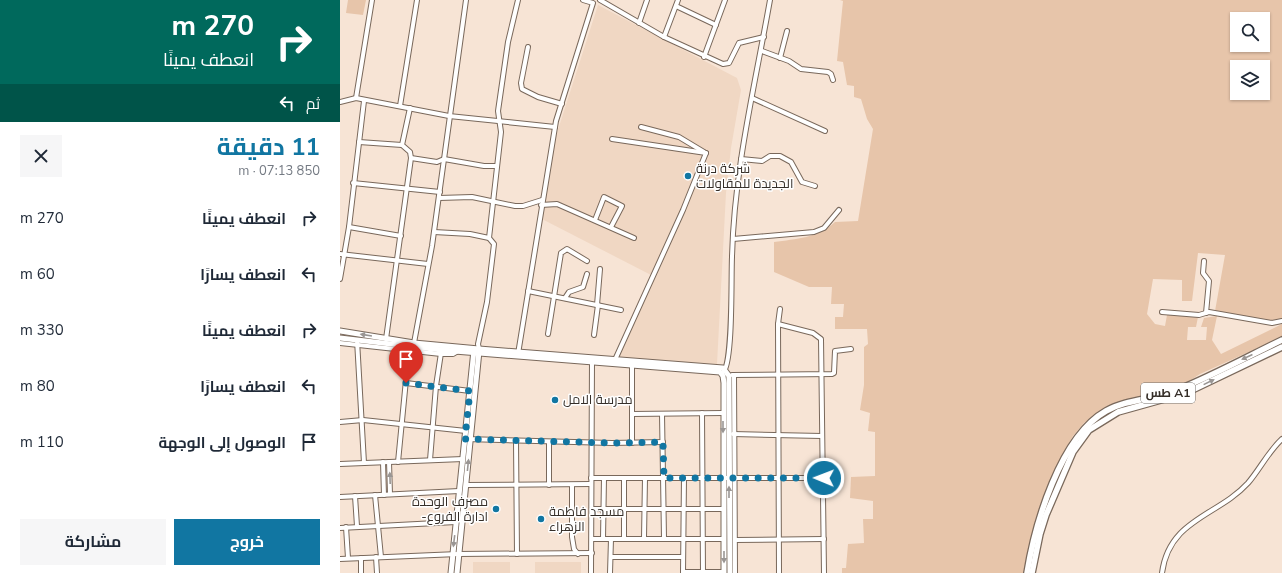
<!DOCTYPE html>
<html lang="ar">
<meta charset="utf-8">
<style>
body{margin:0;font-family:"Nunito Sans",Cairo,sans-serif;background:#f6f6f7;color:#1f2937;direction:rtl;height:100vh;display:flex;flex-direction:column;font-size:15px;white-space:nowrap}
*{box-sizing:border-box;margin:0}
p{font-size:13px;color:#747a83}
.icon{flex:none;width:22px;height:22px;fill:none;stroke:currentColor;stroke-width:2;stroke-linecap:round;stroke-linejoin:round}
.map{position:relative;flex:1;overflow:hidden;direction:ltr}
.drawer{display:flex;flex-direction:column;background:#fff;width:340px}
.drawer>*{flex:none}
.top-card{background:#00695c;color:#fff;overflow:hidden}
.controls{position:absolute;left:890px;top:12px;display:grid;gap:8px}
.controls a{display:grid;place-items:center;width:40px;height:40px;border-radius:0px;background:#fff;box-shadow:0 1px 3px #0004;font-size:20px}
.pin{position:absolute;display:grid;place-items:center;width:34px;height:34px;color:#fff;margin:-41px -17px;border-radius:50% 50% 50% 0;rotate:-45deg;box-shadow:0 0 4px #0007}
.pin .icon{rotate:45deg}
.me{position:absolute;width:44px;margin:-22px;rotate:271deg;stroke-linejoin:round;filter:drop-shadow(0 0 3px #0008)}
.turn{display:flex;align-items:center;gap:14px;height:84px;padding:0 20px;font-size:18px}
.turn .icon{width:52px;height:52px;stroke-width:2.5}
.turn b{display:block;font-size:28px;line-height:34px}
.then{display:flex;align-items:center;height:38px;padding:0 20px;background:#0003;gap:8px;font-size:15px}
.round{display:grid;place-items:center;flex:none;width:42px;height:42px;border-radius:0px;background:#f6f6f7}
.head{display:flex;align-items:center;justify-content:space-between;height:68px;padding:0 20px}
h1{font-size:24px;font-weight:700;line-height:30px;color:#1176a2}
.primary-button{display:flex;gap:8px;margin-top:auto;padding:8px 20px}
.primary-button a{flex:1;height:46px;border-radius:0px;background:#1176a2;color:#fff;font-size:16px;font-weight:700;line-height:46px;text-align:center}
.primary-button a+a{background:#f6f6f7;color:#1f2937}
ul{padding:0;list-style:none}
li{display:flex;align-items:center;gap:12px;height:56px;padding:0 20px}
li div{flex:1}
li b{display:block;font-size:15px}
li em{font-style:normal}
main{display:flex;flex:1;min-height:0}
.map>svg:first-child{display:block}
.built{fill:#f0d7c3}
.green{fill:#e7c5aa;fill-rule:evenodd}
.lines{fill:none;stroke-linecap:round;stroke-linejoin:round}
.minor-casing{stroke:#79685b;stroke-width:6}
.major-casing{stroke:#79685b;stroke-width:7}
.highway-casing{stroke:#79685b;stroke-width:8}
.minor{stroke:#fff;stroke-width:4}
.major{stroke:#fff;stroke-width:5}
.highway{stroke:#fff;stroke-width:5.5}
.oneway{fill:#9a9694}
.route{stroke:#1176a2;stroke-width:7;stroke-dasharray:0 12.6}
.poi-dot{fill:#1176a2;stroke:#fff;stroke-width:1.5}
.labels{text-anchor:middle;dominant-baseline:central;stroke-width:3;stroke-linejoin:round;paint-order:stroke}
.shield{fill:#fff;stroke:#726d68;stroke-width:1}
.shield-label{font-size:12px;font-weight:bold;fill:#352e28}
.poi-label{font-size:13px;fill:#352e28;stroke:#fff;text-anchor:start}
</style>
<main>
<div class="map">
<svg width="942" height="573" viewBox="0 0 942 573">
<rect width="100%" height="100%" fill="#f7e4d5"/>
<g class="built">
<path d="M258,5L397,78L401,90L391,148L386,193L377,364L274,359L313,276L200,218L216,136Z"/>
<rect x="133" y="562" width="37" height="11"/>
<rect x="195" y="562" width="46" height="11"/>
</g>
<g class="green">
<path d="M8,0H26L23,15L6,13Z"/>
<path d="M500,0H942V319L924,321L875,311L885,255L858,253L852,301H842V280L813,279L807,314L815,324L825,326L827,315L858,317L856,327H848L847,340H866L867,327H861L864,318L877,316L872,340L881,354L942,324V337L860,374L843,385L824,393L773,405L760,412L744,423L733,436L725,450L700,515L686,573H502V568H506L508,544L524,543L523,519H533V501L510,498L511,477L535,476V432L528,431L530,413L520,410L524,385V347L528,344L527,329H495V317H503L504,304H491L492,287H469L434,272V242C456,239 478,238 495,222L518,221L533,129L527,119L521,99L514,97V86L507,85L503,62L497,61L503,1ZM897,19H923V45H897ZM897,67H923V93H897Z"/>
</g>
<g class="lines">
<g class="minor-casing">
<g id="minor">
<path d="M260,0L324,37L383,64L389,63L399,43L424,37"/>
<path d="M336,6L376,25"/>
<path d="M299,23L307,0"/>
<path d="M324,37L338,0"/>
<path d="M188,47L181,83L182,89L198,97L222,104"/>
<path d="M422,51L449,61L461,69L488,72L491,74L493,80"/>
<path d="M364,57L385,0"/>
<path d="M440,58L447,31"/>
<path d="M16,98L32,0"/>
<path d="M412,98L485,131"/>
<path d="M0,102L16,98L109,116L215,127"/>
<path d="M60,106L77,0"/>
<path d="M301,127L339,137L364,152"/>
<path d="M272,139L366,153"/>
<path d="M19,142L62,145"/>
<path d="M71,158L97,162L104,159L144,166H156"/>
<path d="M401,159L422,161L430,156H440L451,162L462,182L475,186"/>
<path d="M13,183L100,192"/>
<path d="M99,198L132,197L175,206H183L202,200"/>
<path d="M201,205L217,204L294,238"/>
<path d="M255,220L264,197L282,206L271,227"/>
<path d="M9,227L61,236"/>
<path d="M94,232L130,234L149,238"/>
<path d="M393,239L474,232L484,228L499,210"/>
<path d="M0,254L88,264"/>
<path d="M864,261L863,273L869,281L866,313"/>
<path d="M0,279L9,227L24,101"/>
<path d="M188,291L281,310"/>
<path d="M225,298L229,292L243,287L247,274"/>
<path d="M257,305L260,269"/>
<path d="M822,312L859,315L869,312L932,323L942,321"/>
<path d="M438,324L473,333L481,339L484,573"/>
<path d="M208,334L221,253L227,249L247,261"/>
<path d="M254,335L258,305"/>
<path d="M46,339L71,158L70,152L62,145L70,108"/>
<path d="M17,340L24,463"/>
<path d="M0,343L101,354H113L118,351"/>
<path d="M74,343L92,246L126,0"/>
<path d="M139,349L138,344L147,302L154,244L149,238L161,132L158,111L168,42L178,0"/>
<path d="M178,354L216,121L253,3L243,0"/>
<path d="M274,362L343,210L366,153"/>
<path d="M384,371C393,358 391,278 392,257C394,170 415,85 430,0"/>
<path d="M392,375L492,374L494,373L495,351L511,349"/>
<path d="M394,375L395,573"/>
<path d="M66,383L130,391"/>
<path d="M362,413L363,573"/>
<path d="M292,414L383,413"/>
<path d="M322,414L324,538"/>
<path d="M0,422L23,420L126,431"/>
<path d="M393,434L482,436"/>
<path d="M125,439L272,443L323,442"/>
<path d="M176,441L177,554"/>
<path d="M209,442V485"/>
<path d="M292,443V366"/>
<path d="M90,460L96,386L101,353"/>
<path d="M43,462L44,495"/>
<path d="M49,462L50,494"/>
<path d="M58,462L69,349"/>
<path d="M0,464L123,459"/>
<path d="M251,478H484"/>
<path d="M126,485L251,484"/>
<path d="M232,485V537L234,549L238,554"/>
<path d="M35,495L41,557"/>
<path d="M15,496L17,526"/>
<path d="M0,497L119,491"/>
<path d="M252,509H384"/>
<path d="M6,527L8,558"/>
<path d="M0,528L116,522"/>
<path d="M304,538L305,478"/>
<path d="M252,539H384"/>
<path d="M263,539L264,478"/>
<path d="M284,539V478"/>
<path d="M395,540L484,539"/>
<path d="M36,557L37,573"/>
<path d="M271,557H343"/>
<path d="M21,558V573"/>
<path d="M0,559L118,554L252,553"/>
<path d="M343,572H384"/>
<path d="M251,573L252,360"/>
<path d="M270,573L271,539"/>
<path d="M343,573L344,478"/>
<path d="M439,573L438,324L440,309"/>
<path d="M822,573C829,519 878,516 908,483C920,469 928,452 942,439"/>
</g>
</g>
<g class="major-casing">
<g id="major">
<path d="M0,331L74,343L139,349L383,368L389,376V384L390,573"/>
<path d="M0,338L102,350L380,372L383,376L384,383V573"/>
<path d="M111,573L134,350"/>
<path d="M117,573L139,351"/>
</g>
</g>
<g class="highway-casing">
<g id="highway">
<path d="M687,573C695,524 720,437 766,411C787,399 813,400 835,391C872,376 907,357 942,340"/>
<path d="M692,573L700,534L706,515L733,452L749,430L778,412L846,393L942,347"/>
</g>
</g>
<use href="#minor" class="minor"/>
<use href="#major" class="major"/>
<use href="#highway" class="highway"/>
</g>
<defs><path id="oneway-solid" d="M-6-.8H1V-3.2L6.5 0L1 3.2V.8H-6Z"/></defs>
<g class="oneway">
<use href="#oneway-solid" transform="translate(26 335) rotate(-171)"/>
<use href="#oneway-solid" transform="translate(907 357) rotate(155)"/>
<use href="#oneway-solid" transform="translate(869 382) rotate(-26)"/>
<use href="#oneway-solid" transform="translate(383 427) rotate(90)"/>
<use href="#oneway-solid" transform="translate(128 465) rotate(-84)"/>
<use href="#oneway-solid" transform="translate(50 478) rotate(-92)"/>
<use href="#oneway-solid" transform="translate(389 492) rotate(-90)"/>
<use href="#oneway-solid" transform="translate(114 541) rotate(97)"/>
<use href="#oneway-solid" transform="translate(384 557) rotate(90)"/>
</g>
<g class="lines">
<path class="route" d="M66,383L130,391L125,439L272,443L323,442L324,478H484"/>
</g>
<g class="poi-dot">
<circle cx="348" cy="176" r="4"/>
<circle cx="215" cy="400" r="4"/>
<circle cx="156" cy="509" r="4"/>
<circle cx="201" cy="519" r="4"/>
</g>
<g class="labels">
<rect class="shield" x="801" y="383" width="54" height="20" rx="3"/>
<g class="shield-label">
<text x="828" y="393">طس A1</text>
</g>
<g class="poi-label">
<text x="356" y="169">شركة درنة<tspan x="356" dy="15">الجديدة للمقاولات</tspan></text>
<text x="223" y="400">مدرسة الامل</text>
<text x="148" y="502" text-anchor="end">مصرف الوحدة<tspan x="148" dy="15">-ادارة الفروع</tspan></text>
<text x="209" y="512">مسجد فاطمة<tspan x="209" dy="15">الزهراء</tspan></text>
</g>
</g>
</svg>
<div class="controls">
<a><svg class="icon" aria-label="search" viewBox="0 0 24 24"><circle cx="10" cy="10" r="6"/><path d="M15 15l6 6"/></svg></a>
<a><svg class="icon" aria-label="layers" viewBox="0 0 24 24"><path d="M12 4l9 5-9 5-9-5zM3 14l9 5 9-5"/></svg></a>
</div>
<div class="pin" style="left:66px;top:383px;background:#d93025"><svg class="icon" aria-label="arrive" viewBox="0 0 24 24"><path d="M6 21V4h12l-3 4 3 4H6"/></svg></div>
<svg class="me" style="left:484px;top:478px" viewBox="-20 -20 40 40"><circle r="17" fill="#1176a2" stroke="#fff" stroke-width="3"/><path d="M0-11L8 9 0 5-8 9z" fill="#fff"/></svg>
</div>
<section class="drawer">
<div class="top-card">
<div class="turn"><svg class="icon" aria-label="right" viewBox="0 0 24 24"><path d="M7 20v-9h11M14 6l5 5-5 5"/></svg><div><b>270 m</b>انعطف يمينًا</div></div>
<div class="then">ثم<svg class="icon" aria-label="left" viewBox="0 0 24 24"><path d="M17 20v-9H6M10 6l-5 5 5 5"/></svg></div>
</div>
<div class="head"><div><h1>11 دقيقة</h1><p>850 m · 07:13</p></div><a class="round"><svg class="icon" aria-label="close" viewBox="0 0 24 24"><path d="M6 6l12 12M18 6L6 18"/></svg></a></div>
<ul>
<li><svg class="icon" aria-label="right" viewBox="0 0 24 24"><path d="M7 20v-9h11M14 6l5 5-5 5"/></svg><div><b>انعطف يمينًا</b></div><em>270 m</em></li>
<li><svg class="icon" aria-label="left" viewBox="0 0 24 24"><path d="M17 20v-9H6M10 6l-5 5 5 5"/></svg><div><b>انعطف يسارًا</b></div><em>60 m</em></li>
<li><svg class="icon" aria-label="right" viewBox="0 0 24 24"><path d="M7 20v-9h11M14 6l5 5-5 5"/></svg><div><b>انعطف يمينًا</b></div><em>330 m</em></li>
<li><svg class="icon" aria-label="left" viewBox="0 0 24 24"><path d="M17 20v-9H6M10 6l-5 5 5 5"/></svg><div><b>انعطف يسارًا</b></div><em>80 m</em></li>
<li><svg class="icon" aria-label="arrive" viewBox="0 0 24 24"><path d="M6 21V4h12l-3 4 3 4H6"/></svg><div><b>الوصول إلى الوجهة</b></div><em>110 m</em></li>
</ul>
<div class="primary-button"><a>خروج</a><a>مشاركة</a></div>
</section>
</main>
